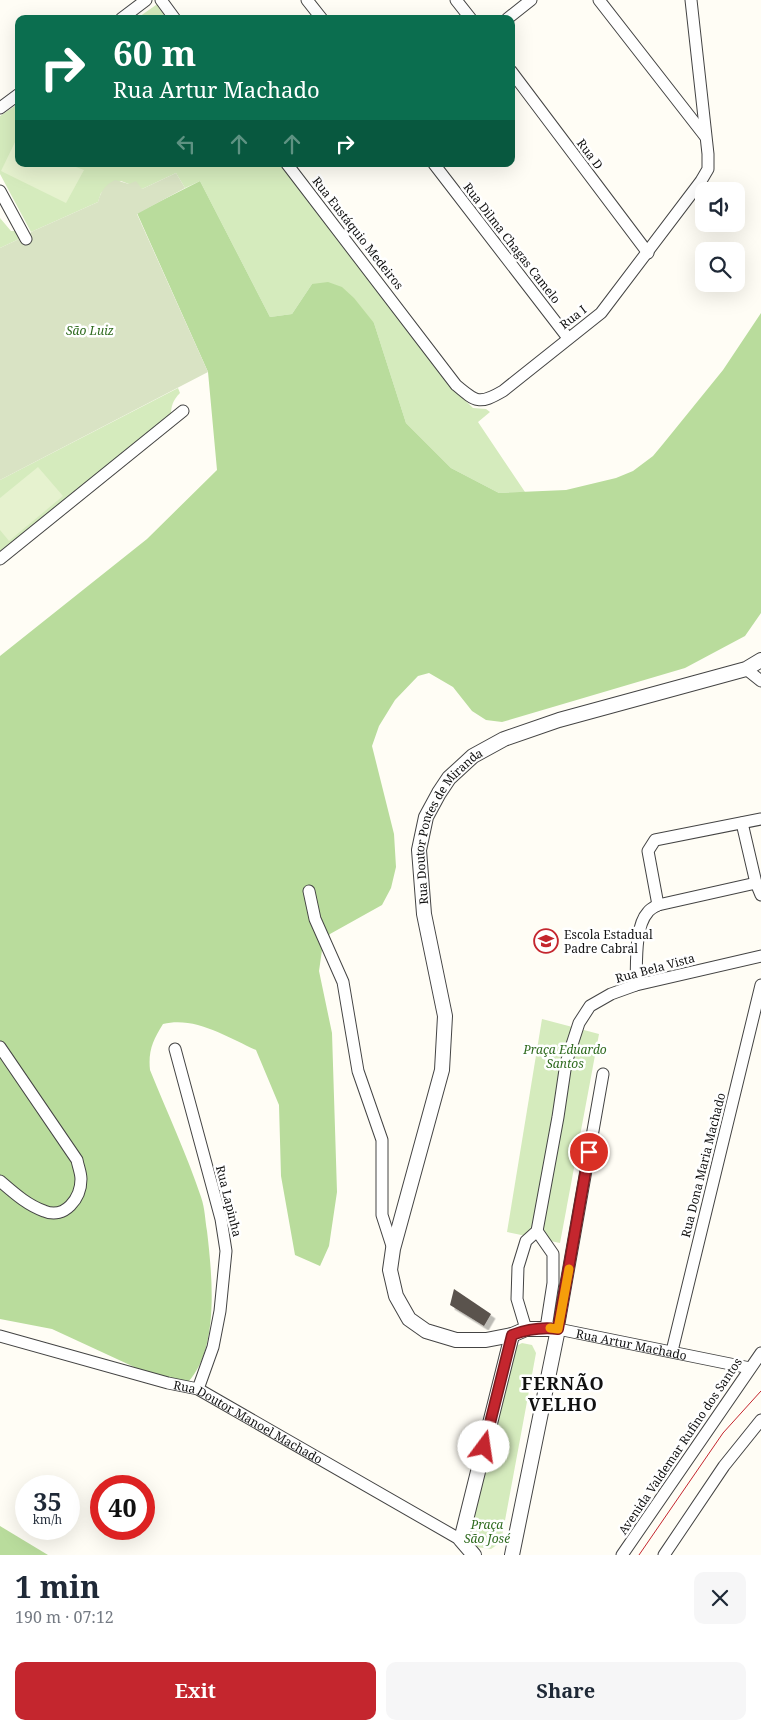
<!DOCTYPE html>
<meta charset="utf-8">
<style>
body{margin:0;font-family:"Noto Serif",serif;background:#f6f6f7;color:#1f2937;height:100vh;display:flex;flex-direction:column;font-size:19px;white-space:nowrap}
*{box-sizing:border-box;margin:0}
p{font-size:16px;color:#747a83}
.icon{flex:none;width:28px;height:28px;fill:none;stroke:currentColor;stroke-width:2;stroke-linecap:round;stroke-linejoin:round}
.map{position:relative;height:1555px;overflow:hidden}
.side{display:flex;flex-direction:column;background:#fff;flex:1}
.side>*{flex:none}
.hud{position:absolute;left:15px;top:15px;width:500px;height:152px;border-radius:10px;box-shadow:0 5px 20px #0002;background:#0b6e4f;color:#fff;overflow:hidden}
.controls{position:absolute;left:695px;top:182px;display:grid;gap:10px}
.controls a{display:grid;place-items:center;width:50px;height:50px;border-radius:10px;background:#fff;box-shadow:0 5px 20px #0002;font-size:25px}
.speed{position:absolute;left:15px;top:1475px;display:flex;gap:10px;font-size:25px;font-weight:700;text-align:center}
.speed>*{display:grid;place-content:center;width:65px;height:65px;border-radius:50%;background:#fff;box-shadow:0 5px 20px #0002;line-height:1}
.speed small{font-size:12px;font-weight:400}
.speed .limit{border:8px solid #d22;background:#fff;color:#111}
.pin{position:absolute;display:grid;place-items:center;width:42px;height:42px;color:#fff;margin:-21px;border:2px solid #fff;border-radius:50%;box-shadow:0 1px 5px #0007}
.me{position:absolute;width:55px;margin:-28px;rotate:14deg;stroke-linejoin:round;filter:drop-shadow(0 0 4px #0008)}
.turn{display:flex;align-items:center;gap:18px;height:105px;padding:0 15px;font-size:22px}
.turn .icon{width:65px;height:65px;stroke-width:2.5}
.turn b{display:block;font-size:35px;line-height:42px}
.lanes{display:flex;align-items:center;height:48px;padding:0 15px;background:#0003;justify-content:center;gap:25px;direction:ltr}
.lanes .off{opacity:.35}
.round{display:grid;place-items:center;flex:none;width:52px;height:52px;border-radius:10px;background:#f6f6f7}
.headline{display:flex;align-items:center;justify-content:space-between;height:85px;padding:0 15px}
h1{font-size:30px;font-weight:700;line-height:38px}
.cta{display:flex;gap:10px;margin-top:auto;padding:10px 15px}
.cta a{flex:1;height:58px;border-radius:10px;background:#c4262e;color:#fff;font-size:20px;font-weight:700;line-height:58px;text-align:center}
.cta a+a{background:#f6f6f7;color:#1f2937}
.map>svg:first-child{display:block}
.green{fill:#d5ebbd}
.forest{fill:#b9dc9c}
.cemetery{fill:#d9e3c4}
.pitch{fill:#e6f2cf}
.building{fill:#5a524d;filter:url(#shadow)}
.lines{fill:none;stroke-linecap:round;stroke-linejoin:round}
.minor-casing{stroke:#444;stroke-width:13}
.tertiary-casing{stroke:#444;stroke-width:16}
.minor{stroke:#fff;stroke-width:11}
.tertiary{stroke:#fff;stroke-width:14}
.tram{stroke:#c4262e;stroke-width:1}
.route-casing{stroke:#7f191e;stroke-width:12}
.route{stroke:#c4262e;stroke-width:9}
.slow{stroke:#f59e0b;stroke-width:9}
.labels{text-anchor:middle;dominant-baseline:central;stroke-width:5;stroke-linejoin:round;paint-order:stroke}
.street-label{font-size:12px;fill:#111;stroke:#fff}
.park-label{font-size:12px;font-style:italic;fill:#2f6b1f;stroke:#fff}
.poi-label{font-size:12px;fill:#111;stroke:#fff;text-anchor:start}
.district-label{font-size:18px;font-weight:bold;letter-spacing:1px;fill:#111;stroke:#fff}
</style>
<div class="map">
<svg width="761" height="1555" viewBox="0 0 761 1555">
<defs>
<filter id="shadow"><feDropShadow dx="4.5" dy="4.5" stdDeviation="0" flood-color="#0004"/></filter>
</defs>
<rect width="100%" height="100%" fill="#fffdf5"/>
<g class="green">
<path d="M156,5H160L170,19H136Z"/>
<path d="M19,103V164H282L462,397L473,408L486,409L490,412L478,422L525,492L499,493L451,468L406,423L374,323L312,284L292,314L270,317L200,181L185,188L176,173L142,189L121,181L101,193L98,202L31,232L0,174V116Z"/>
<path d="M0,218L11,231H16L19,239L0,248Z"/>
<path d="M178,388L180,393C173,400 171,406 171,415L0,554V480Z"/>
<path d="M542,1019L599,1034L560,1243L507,1232Z"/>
<path d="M522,1343L532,1345L536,1353L501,1542L491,1549L476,1547L469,1537L501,1397L505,1395L514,1347Z"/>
</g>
<g class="forest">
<path d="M200,181L270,317L292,314L312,284L328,282L342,287L354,298L374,323L406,423L451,468L499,493L566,490L616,478L633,471L653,456L663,444L723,370L761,313V613L745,636L685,668L502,722L486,720L472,711L453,687L429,673L418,676L395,700L379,726L372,746L394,834L396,867L391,888L382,905L330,934L323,943L319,971L332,1033L337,1192L329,1246L320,1266L295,1255L281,1176L279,1105L256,1050C227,1037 195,1016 163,1024C153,1040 148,1051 150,1070C167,1112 187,1155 201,1197C205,1208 205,1220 207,1231C212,1274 220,1348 188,1382L145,1372L52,1329L0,1319V656L147,539L217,470L208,372L137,213Z"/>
<path d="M0,1526L48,1555H0Z"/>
</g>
<path class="cemetery" d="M176,173L185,188L137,214L208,372L0,480V248L19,239H26L31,232L98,202C101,191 105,185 115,180L129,184L136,181L142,189Z"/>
<g class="pitch">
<path d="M17,138L19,139V164H77L76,167L84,170L66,203L1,171Z"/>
<path d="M38,467L63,496L9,541L0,530V498Z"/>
</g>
<path class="building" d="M454,1289L491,1314L484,1326L450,1305Z"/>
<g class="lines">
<g class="minor-casing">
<g id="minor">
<path d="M161,0L175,19"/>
<path d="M307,0L322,19"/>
<path d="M456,0L471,19"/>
<path d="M599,0L705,136"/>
<path d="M121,19L146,0"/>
<path d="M507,19L531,0"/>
<path d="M511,71L648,253"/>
<path d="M0,108L19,94"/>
<path d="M287,164L456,385C476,402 479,405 503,391L601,313L701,181L708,169V154L691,0"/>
<path d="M434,164L568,338"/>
<path d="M0,191L26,239"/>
<path d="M0,559L183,411"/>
<path d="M746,669L761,681"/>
<path d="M742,823L756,883L761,895"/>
<path d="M309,891L315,919L343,982L358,1071L382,1140V1215L393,1249"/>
<path d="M658,905L648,851L655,840L761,819"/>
<path d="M636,985C637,966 634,927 648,912C650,909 654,907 658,905L756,883"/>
<path d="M0,1047L77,1160C78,1166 81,1173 81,1179C81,1198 65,1220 44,1211C27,1205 14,1193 0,1181"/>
<path d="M175,1049L221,1219L226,1251L220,1311L213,1347L198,1389"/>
<path id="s1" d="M603,1074L558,1329L750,1368"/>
<path d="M537,1231L553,1254V1283L546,1328"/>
<path d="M526,1329L517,1299L518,1267L526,1241L537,1231L558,1117L566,1063L579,1023L590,1006L611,994L636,985L761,956"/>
<path id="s2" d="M0,1336L168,1383L198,1389L461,1540"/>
<path d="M672,1351L761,985"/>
<path d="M622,1555L761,1353"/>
<path d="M664,1555L724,1466L761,1420"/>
</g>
</g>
<g class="tertiary-casing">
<g id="tertiary">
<path d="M474,1555L461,1540L512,1335"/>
<path id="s3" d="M512,1555L558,1329H526L512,1335L486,1340H456L426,1331L409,1319L396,1296L390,1270L393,1249L442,1070L445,1016L424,914L419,850L426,817L439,793L449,778L473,756L504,739L559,720L746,669L761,660"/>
</g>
</g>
<use href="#minor" class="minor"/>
<use href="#tertiary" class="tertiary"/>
<path class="tram" d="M639,1555L723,1433L761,1391"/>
</g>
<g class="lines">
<g class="route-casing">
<path id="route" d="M484,1447L512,1335C528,1329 542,1327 558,1329L589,1152"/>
</g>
<use href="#route" class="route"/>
<path class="slow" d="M550,1328L558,1329L569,1269"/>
</g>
<defs>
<g id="school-ring" transform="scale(1.25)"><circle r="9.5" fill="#fff" stroke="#c4262e" stroke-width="1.5"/><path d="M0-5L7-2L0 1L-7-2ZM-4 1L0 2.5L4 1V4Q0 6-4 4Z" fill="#c4262e"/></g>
</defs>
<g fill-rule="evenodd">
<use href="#school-ring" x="546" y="941"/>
</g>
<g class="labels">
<g class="street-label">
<text transform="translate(590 154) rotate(53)">Rua D</text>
<text transform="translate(358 233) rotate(52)">Rua Eustáquio Medeiros</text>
<text transform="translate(512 243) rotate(52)">Rua Dilma Chagas Camelo</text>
<text transform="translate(573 317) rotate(-38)">Rua I</text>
<text stroke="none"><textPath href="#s3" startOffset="902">Rua Doutor Pontes de Miranda</textPath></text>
<text transform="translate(655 968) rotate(-15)">Rua Bela Vista</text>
<text transform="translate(703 1165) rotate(-76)">Rua Dona Maria Machado</text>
<text transform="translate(229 1201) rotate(76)">Rua Lapinha</text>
<text stroke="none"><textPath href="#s1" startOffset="334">Rua Artur Machado</textPath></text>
<text stroke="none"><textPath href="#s2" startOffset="264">Rua Doutor Manoel Machado</textPath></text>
<text transform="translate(680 1446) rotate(-56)">Avenida Valdemar Rufino dos Santos</text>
</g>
<g class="park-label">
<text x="90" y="330">São Luiz</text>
<text x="565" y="1049">Praça Eduardo<tspan x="565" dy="14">Santos</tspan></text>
<text x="487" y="1524">Praça<tspan x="487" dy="14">São José</tspan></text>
</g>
<g class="poi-label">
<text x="564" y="934">Escola Estadual<tspan x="564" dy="14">Padre Cabral</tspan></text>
</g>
<g class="district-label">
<text x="563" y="1383">FERNÃO<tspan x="563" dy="21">VELHO</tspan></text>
</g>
</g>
</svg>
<div class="controls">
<a><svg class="icon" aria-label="sound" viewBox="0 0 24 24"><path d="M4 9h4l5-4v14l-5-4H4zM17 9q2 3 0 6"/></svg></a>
<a><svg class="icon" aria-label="search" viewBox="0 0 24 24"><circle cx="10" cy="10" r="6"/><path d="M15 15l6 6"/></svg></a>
</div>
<div class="speed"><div>35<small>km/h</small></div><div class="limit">40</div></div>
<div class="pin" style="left:589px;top:1152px;background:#d93025"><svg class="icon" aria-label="arrive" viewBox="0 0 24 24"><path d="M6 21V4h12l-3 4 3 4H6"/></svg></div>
<svg class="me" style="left:484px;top:1447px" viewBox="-20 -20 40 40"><circle r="19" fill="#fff"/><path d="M0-13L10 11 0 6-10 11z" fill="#c4262e"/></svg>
<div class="hud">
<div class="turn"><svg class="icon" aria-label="right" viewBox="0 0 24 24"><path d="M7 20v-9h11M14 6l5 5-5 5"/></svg><div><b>60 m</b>Rua Artur Machado</div></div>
<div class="lanes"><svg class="icon off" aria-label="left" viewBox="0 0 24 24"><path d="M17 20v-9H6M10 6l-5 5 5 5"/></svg><svg class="icon off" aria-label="ahead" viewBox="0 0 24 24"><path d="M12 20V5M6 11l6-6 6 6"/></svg><svg class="icon off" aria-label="ahead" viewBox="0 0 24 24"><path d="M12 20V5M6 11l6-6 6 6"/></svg><svg class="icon" aria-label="right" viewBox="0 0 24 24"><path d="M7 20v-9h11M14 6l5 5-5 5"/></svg></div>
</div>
</div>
<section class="side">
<div class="headline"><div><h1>1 min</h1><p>190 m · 07:12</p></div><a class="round"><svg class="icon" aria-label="close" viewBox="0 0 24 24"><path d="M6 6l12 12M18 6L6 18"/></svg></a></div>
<div class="cta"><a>Exit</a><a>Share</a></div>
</section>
